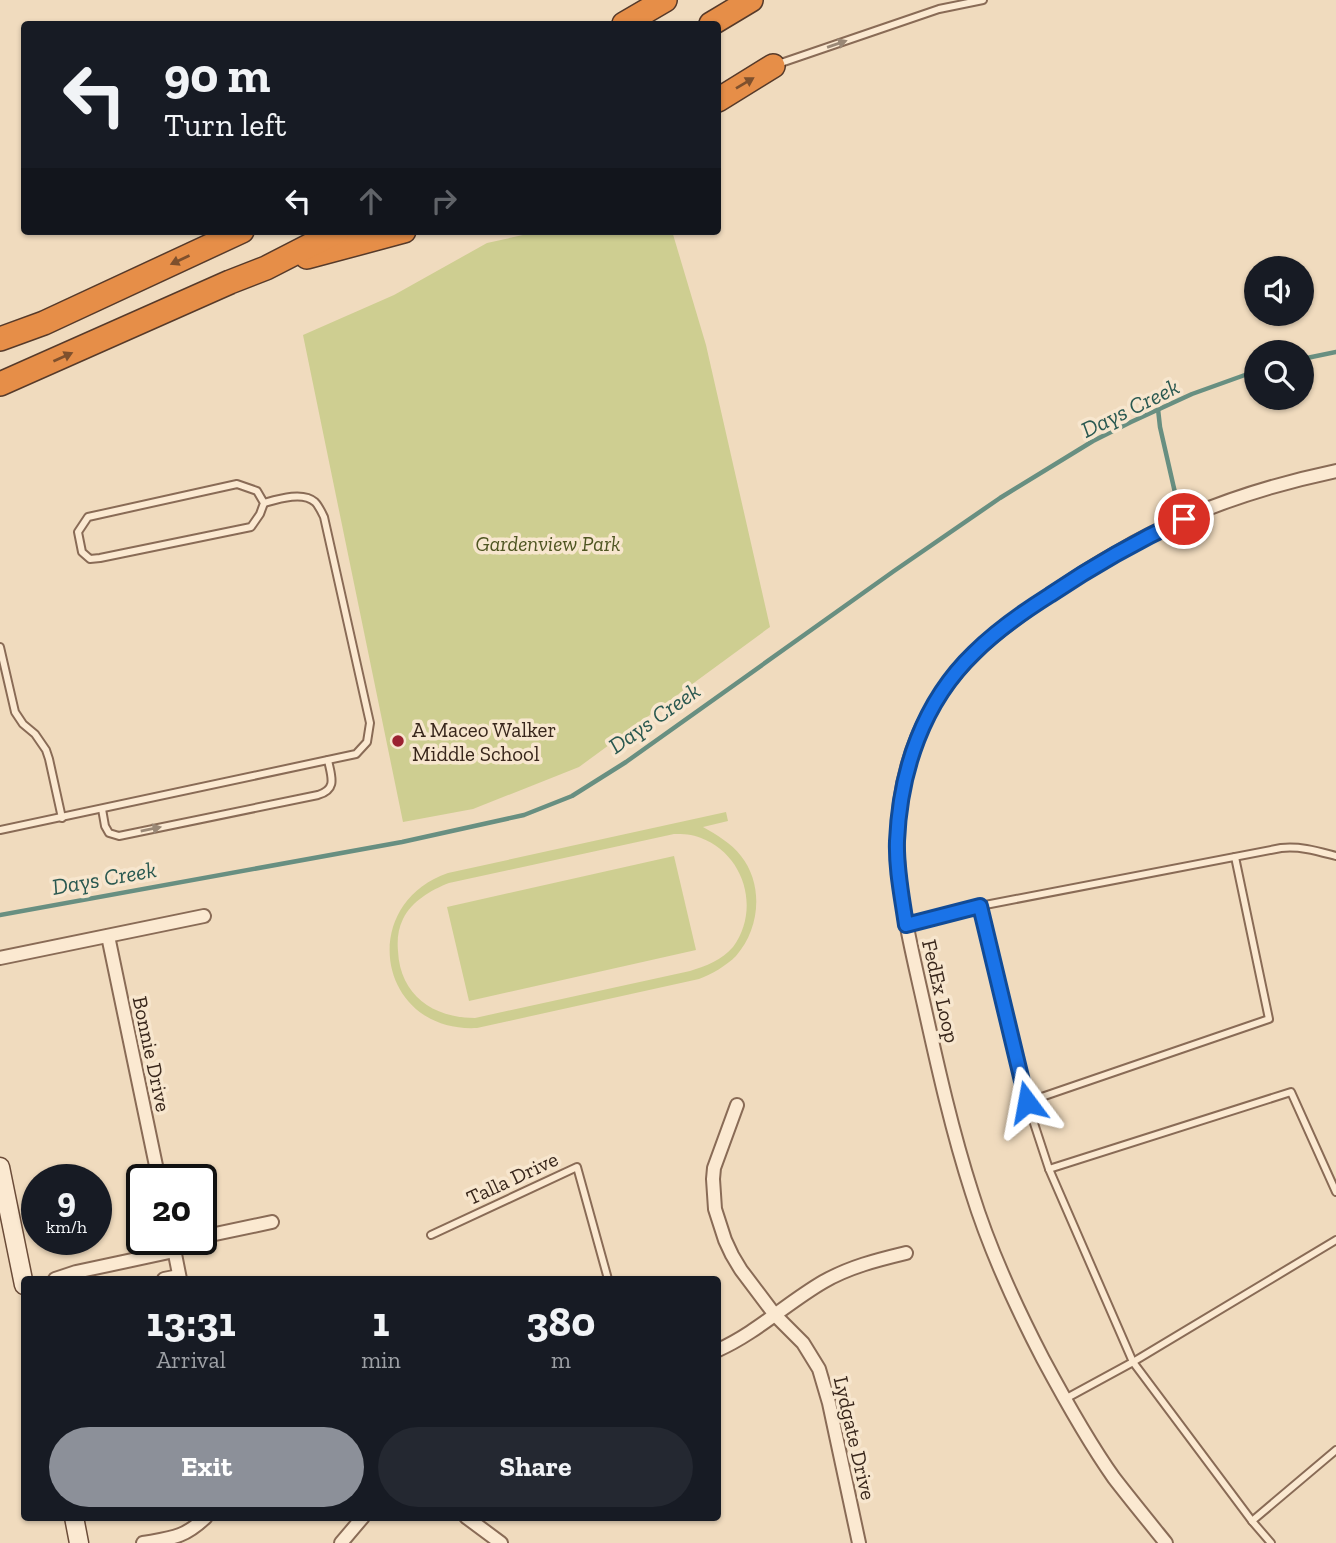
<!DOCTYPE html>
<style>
body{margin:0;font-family:"Zilla Slab",serif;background:#242831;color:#f1f3f6;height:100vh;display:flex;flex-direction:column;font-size:26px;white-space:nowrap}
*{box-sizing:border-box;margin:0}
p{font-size:23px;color:#9ea1a6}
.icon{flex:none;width:38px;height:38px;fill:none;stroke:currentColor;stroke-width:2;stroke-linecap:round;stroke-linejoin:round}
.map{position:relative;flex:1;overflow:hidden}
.panel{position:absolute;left:21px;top:1276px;width:700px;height:245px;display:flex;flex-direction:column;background:#171b24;border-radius:7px;box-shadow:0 2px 5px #0004}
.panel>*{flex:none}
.top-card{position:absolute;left:21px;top:21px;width:700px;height:214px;border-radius:7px;box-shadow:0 2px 5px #0004;background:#171b24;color:#f1f3f6;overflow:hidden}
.buttons{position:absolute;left:1244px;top:256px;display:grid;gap:14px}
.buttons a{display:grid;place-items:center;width:70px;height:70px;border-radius:50%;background:#171b24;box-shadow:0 2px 5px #0004;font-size:35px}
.speed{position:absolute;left:21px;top:1164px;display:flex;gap:14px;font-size:35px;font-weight:700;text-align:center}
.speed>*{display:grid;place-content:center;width:91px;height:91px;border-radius:50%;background:#171b24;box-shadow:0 2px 5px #0004;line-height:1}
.speed small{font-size:18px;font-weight:400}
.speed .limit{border:4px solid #111;border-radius:10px;background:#fff;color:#111}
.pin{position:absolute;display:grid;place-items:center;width:60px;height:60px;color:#fff;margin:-30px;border:4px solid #fff;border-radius:50%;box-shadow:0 2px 7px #0007}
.me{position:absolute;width:77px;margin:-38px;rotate:347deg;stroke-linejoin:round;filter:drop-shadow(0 0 5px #0008)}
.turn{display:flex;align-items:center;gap:24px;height:147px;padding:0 28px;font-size:32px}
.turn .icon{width:91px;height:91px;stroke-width:2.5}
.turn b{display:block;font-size:49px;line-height:60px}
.lanes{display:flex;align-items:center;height:66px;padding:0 28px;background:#0003;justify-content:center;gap:35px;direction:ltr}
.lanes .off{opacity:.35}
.eta{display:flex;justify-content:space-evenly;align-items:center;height:119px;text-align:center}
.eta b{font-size:42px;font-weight:700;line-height:49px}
.cta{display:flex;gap:14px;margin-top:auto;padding:14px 28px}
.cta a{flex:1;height:80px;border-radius:42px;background:#8c9099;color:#fff;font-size:28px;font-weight:700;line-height:80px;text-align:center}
.cta a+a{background:#242831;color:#f1f3f6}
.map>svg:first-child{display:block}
.green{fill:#cece91;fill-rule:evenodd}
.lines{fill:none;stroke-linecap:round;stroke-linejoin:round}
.stream{stroke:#688f81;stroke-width:4.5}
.service-casing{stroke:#896b56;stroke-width:10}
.minor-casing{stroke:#896b56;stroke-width:16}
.secondary-casing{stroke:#6b4c39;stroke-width:21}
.motorway-casing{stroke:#563a2a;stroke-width:26}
.service{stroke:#fbe9d1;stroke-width:6}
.minor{stroke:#fbe9d1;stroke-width:12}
.secondary{stroke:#fbe9d1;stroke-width:18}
.motorway{stroke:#e68e48;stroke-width:23}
.oneway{fill:#9a8876}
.oneway2{fill:#7e502d}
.route-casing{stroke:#114b97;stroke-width:18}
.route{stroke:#1a73e8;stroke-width:12}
.poi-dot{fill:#9b2231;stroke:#f7e6ce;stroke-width:2.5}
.labels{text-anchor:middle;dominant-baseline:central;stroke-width:7;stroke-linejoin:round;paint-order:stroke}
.park-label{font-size:21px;font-style:italic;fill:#4e5521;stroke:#f7e6ce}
.poi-label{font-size:21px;fill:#38261b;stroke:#f7e6ce;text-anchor:start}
.street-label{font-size:21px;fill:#38261b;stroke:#f7e6ce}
.water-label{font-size:23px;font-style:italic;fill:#295850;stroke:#f7e6ce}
</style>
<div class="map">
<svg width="1336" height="1543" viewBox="0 0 1336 1543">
<rect width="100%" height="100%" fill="#f0dbbe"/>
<g class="green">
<path d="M541,231H672L706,345L770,627L579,767L473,809L403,822L303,335L394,295L487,243Z"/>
<path d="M726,812L728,821L703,827C717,835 731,843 741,856C764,885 760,929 736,956C726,966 712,974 699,979L477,1028C378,1033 356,905 448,873ZM674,834C683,834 692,834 701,838C744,854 761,909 733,947C722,960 706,966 690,971L475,1018C433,1018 400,995 398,951C397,940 398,929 403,919C412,901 431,890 449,883Z"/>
<path d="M674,856L696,950L469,1001L447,907Z"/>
</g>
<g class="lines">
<g class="stream">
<path d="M1302,359L1336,352"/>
<path d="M1158,409L1160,427L1176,497"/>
<path d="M0,915L402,842L524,815L572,796L626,762L894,571L1000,498L1093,441L1131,422L1192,394L1256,371"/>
</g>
<g class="service-casing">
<g id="service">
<path d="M778,64L939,9L983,0"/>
<path d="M237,484L257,491L264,503L260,514L251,527L100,558L90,559L82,552L78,532L88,517Z"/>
<path d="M0,647L15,712L23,724L35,734L46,750L49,759L62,818"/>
<path d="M102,809L105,826L109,833L119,836L318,795C338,789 331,776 328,760"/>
<path d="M0,830L356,754L367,742L370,723L324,517C322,513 319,506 315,502C303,491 278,499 264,503"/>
<path d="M980,906L1027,1102L1049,1169L1133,1362L1252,1521L1271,1543"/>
<path d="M906,925L980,906L1281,848C1301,846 1317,851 1336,856"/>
<path d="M1027,1102L1269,1019L1235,857"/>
<path d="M1049,1169L1291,1092L1336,1192"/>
<path d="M431,1235L577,1167L608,1279"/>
<path d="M1065,1399L1133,1362L1336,1240"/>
<path d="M1252,1521L1336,1450"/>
</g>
</g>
<g class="minor-casing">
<g id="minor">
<path d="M108,936L159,1180"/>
<path d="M0,958L204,916"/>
<path d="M737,1105L714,1168L713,1179L715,1209L725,1240L732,1255L741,1270L775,1315L803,1343L819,1369L829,1403L859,1543"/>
<path d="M201,1237L272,1222"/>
<path d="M172,1239L180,1279"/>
<path d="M173,1243L193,1239"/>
<path d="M55,1279L76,1272L174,1251"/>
<path d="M164,1279L179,1276"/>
<path d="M718,1350C756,1333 787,1303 823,1282C849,1267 877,1260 906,1253"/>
<path d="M466,1517L501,1543"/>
<path d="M143,1543C172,1538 184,1538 206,1517"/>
<path d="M341,1543L363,1517"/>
<path d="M1166,1543C1149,1522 1131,1500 1114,1478C1087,1440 1065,1400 1043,1359C1015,1305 990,1251 972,1193C952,1131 938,1068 924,1005C903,911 879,826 919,733C948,667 999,628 1057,590C1076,577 1096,564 1116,553C1183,513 1260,487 1336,471"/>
</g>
</g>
<g class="secondary-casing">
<g id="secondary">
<path d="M0,1167L24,1285"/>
<path d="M74,1517L79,1543"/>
</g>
</g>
<g class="motorway-casing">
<g id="motorway">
<path d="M624,24L665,0"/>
<path d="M711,24L751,0"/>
<path d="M718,100L773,66"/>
<path d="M307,257L404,231"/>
<path d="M0,339L44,323L242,231"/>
<path d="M0,384L230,282L266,268L338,231"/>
</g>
</g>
<use href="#service" class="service"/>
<use href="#minor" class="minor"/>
<use href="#secondary" class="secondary"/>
<use href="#motorway" class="motorway"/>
</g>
<defs><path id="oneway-solid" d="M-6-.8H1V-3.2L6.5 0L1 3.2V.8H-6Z" transform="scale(1.75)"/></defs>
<g class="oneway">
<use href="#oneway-solid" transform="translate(837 44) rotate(-19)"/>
<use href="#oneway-solid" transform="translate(151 829) rotate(-11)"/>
</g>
<g class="oneway2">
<use href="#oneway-solid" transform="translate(745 83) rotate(-31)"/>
<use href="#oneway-solid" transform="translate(180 260) rotate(155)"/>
<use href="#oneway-solid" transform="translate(63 357) rotate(-24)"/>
</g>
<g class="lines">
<g class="route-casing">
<path id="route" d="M1027,1102L980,906L906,925C902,897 896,869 897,841C900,771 923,702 974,653C996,631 1023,612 1050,595C1093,566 1137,541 1184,519"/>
</g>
<use href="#route" class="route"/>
</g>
<circle class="poi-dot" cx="398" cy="741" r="7"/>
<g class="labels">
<g class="park-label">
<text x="548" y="543">Gardenview Park</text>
</g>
<g class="poi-label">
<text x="412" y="729">A Maceo Walker<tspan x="412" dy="24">Middle School</tspan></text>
</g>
<g class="street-label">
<text transform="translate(941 991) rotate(77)">FedEx Loop</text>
<text transform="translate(152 1054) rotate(78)">Bonnie Drive</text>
<text transform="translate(512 1178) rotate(-25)">Talla Drive</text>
<text transform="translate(855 1438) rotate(77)">Lydgate Drive</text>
</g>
<g class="water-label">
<text transform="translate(1130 408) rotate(-26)">Days Creek</text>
<text transform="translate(654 718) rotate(-35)">Days Creek</text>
<text transform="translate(104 878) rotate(-10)">Days Creek</text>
</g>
</g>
</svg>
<div class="buttons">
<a><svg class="icon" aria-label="sound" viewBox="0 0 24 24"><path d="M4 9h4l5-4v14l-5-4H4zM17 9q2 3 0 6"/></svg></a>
<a><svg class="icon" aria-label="search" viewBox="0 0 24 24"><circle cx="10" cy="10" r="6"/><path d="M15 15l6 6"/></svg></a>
</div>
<div class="speed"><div>9<small>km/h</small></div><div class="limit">20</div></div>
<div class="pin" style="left:1184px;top:519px;background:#d93025"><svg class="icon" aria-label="arrive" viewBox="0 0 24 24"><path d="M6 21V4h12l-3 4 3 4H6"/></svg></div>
<svg class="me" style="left:1027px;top:1102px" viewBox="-20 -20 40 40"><path d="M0-17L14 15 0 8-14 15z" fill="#1a73e8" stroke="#fff" stroke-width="4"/></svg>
<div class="top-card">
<div class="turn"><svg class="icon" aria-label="left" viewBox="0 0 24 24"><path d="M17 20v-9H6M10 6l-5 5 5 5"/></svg><div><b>90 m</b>Turn left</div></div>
<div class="lanes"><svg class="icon" aria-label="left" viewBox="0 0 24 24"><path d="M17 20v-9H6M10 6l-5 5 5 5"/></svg><svg class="icon off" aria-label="ahead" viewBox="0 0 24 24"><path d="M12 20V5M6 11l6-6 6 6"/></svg><svg class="icon off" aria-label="right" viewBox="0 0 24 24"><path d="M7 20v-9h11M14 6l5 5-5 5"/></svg></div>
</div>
<section class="panel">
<div class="eta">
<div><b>13:31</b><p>Arrival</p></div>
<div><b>1</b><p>min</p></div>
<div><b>380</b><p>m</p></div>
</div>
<div class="cta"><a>Exit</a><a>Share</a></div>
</section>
</div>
